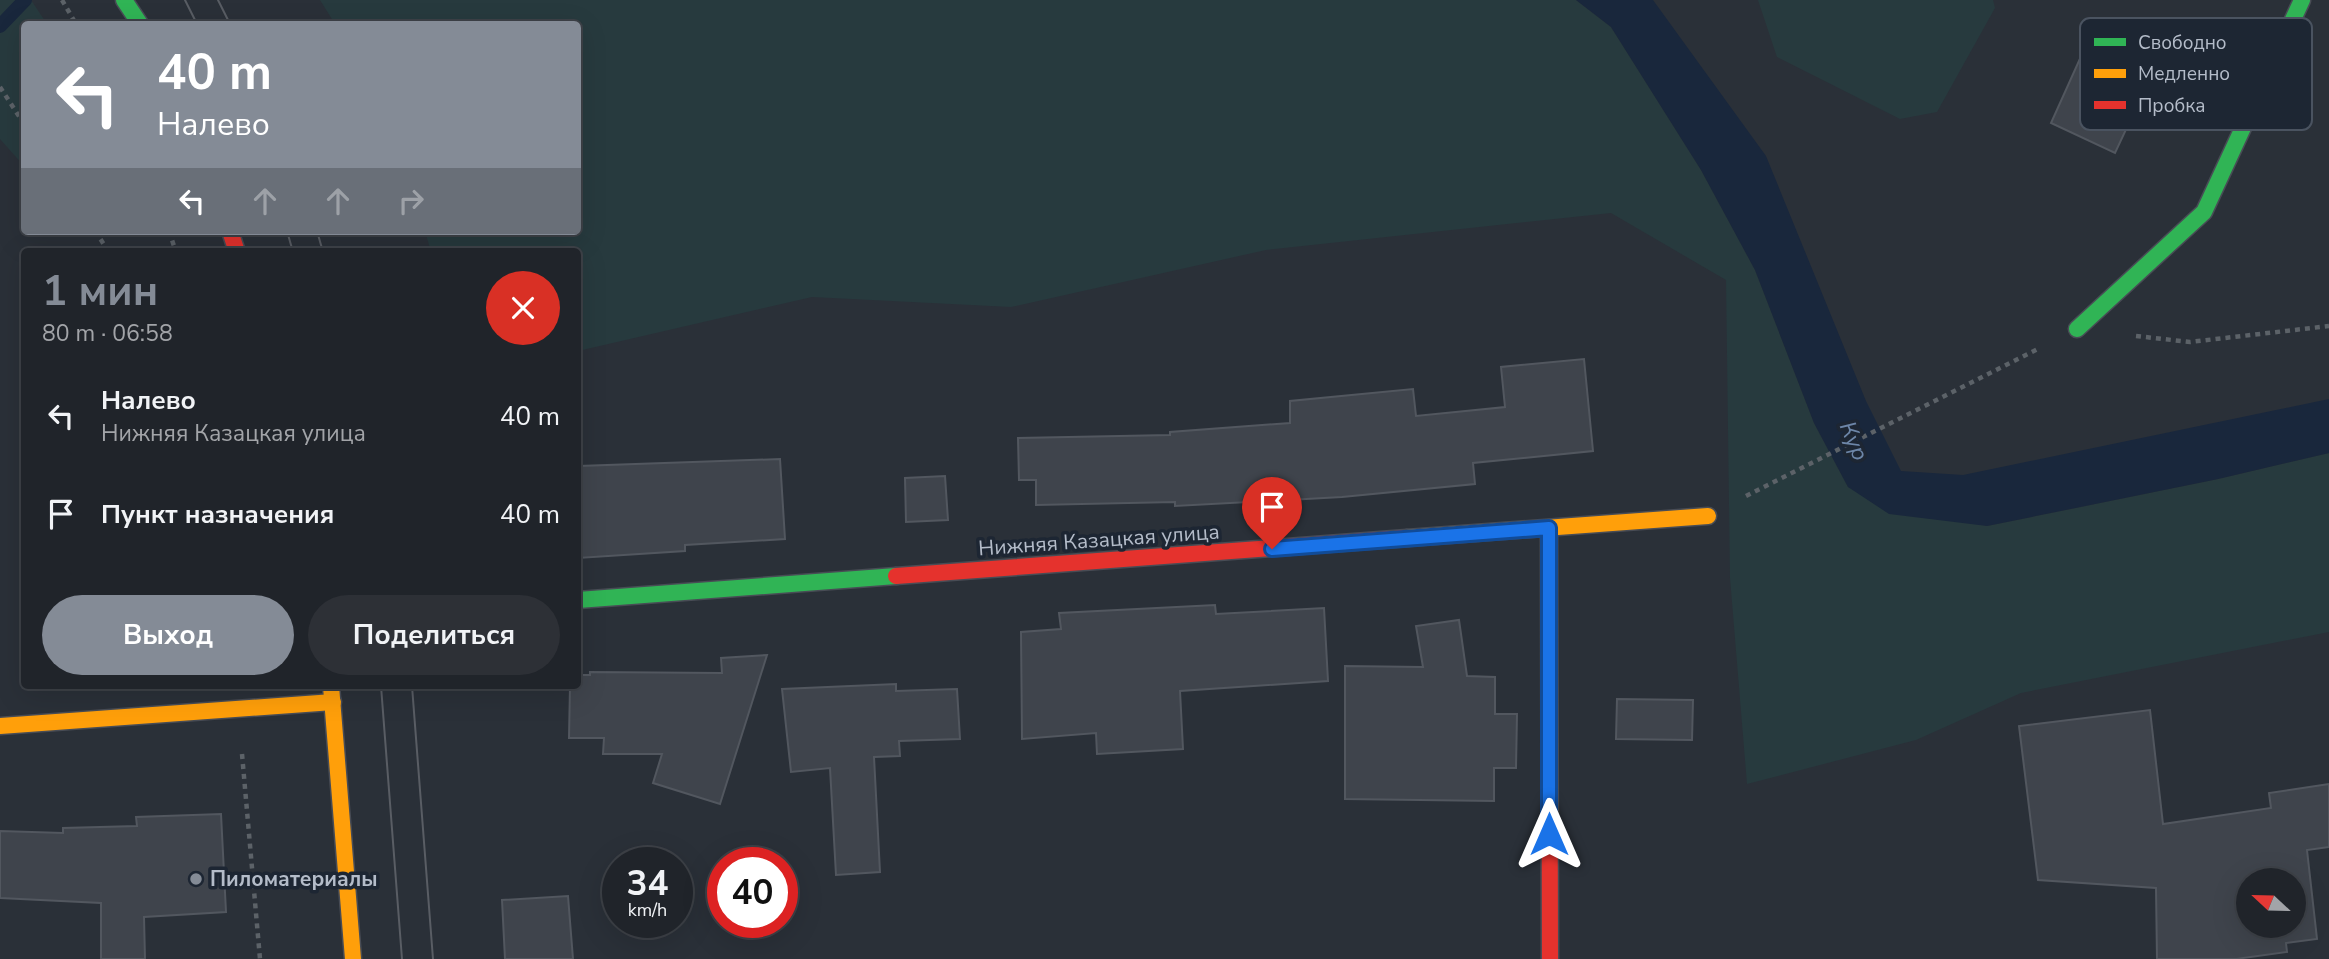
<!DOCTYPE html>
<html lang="ru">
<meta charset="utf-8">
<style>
body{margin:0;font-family:"Nunito Sans",sans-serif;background:#2d3036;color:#f1f3f6;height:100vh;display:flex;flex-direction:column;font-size:26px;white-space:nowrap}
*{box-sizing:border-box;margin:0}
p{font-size:23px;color:#a2a4a8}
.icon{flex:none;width:38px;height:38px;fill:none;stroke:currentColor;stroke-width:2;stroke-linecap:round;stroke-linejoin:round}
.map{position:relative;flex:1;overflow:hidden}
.side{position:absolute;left:21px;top:248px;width:560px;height:441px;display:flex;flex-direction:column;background:#20242a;border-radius:7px;box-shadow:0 7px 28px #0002,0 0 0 2px #3d4147}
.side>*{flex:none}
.banner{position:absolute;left:21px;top:21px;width:560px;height:214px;border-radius:7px;box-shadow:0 7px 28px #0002,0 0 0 2px #3d4147;background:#848b96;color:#fff;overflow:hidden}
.needle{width:46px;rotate:292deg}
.controls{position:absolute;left:2236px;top:868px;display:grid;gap:14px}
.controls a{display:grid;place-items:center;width:70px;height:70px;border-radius:50%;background:#20242a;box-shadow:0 7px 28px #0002,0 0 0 2px #3d4147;font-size:35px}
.speed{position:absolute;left:602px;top:847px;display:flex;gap:14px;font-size:35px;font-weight:700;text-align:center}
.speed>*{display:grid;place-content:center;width:91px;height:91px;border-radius:50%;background:#20242a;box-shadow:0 7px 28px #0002,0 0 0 2px #3d4147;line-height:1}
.speed small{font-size:18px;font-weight:400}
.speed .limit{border:10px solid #d22;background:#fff;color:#111}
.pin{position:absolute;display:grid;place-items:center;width:60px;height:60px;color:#fff;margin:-72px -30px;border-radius:50% 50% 50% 0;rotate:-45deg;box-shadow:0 0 7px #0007}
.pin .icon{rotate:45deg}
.me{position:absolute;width:77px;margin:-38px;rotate:0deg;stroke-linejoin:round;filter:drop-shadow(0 0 5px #0008)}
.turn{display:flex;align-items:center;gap:24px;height:147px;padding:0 21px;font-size:32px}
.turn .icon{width:91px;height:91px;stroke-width:2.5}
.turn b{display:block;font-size:49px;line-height:60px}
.lanes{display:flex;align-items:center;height:66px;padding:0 21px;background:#0003;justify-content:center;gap:35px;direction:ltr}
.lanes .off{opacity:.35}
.round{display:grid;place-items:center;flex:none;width:74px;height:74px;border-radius:37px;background:#2d3036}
.summary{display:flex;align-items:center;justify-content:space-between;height:119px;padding:0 21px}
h1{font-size:42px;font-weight:700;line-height:52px;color:#848b96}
.cta{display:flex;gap:14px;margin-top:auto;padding:14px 21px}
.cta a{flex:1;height:80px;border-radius:42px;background:#848b96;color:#fff;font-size:28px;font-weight:700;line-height:80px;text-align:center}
.cta a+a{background:#2d3036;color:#f1f3f6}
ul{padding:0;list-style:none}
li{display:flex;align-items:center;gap:21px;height:98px;padding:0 21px}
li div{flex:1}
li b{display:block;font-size:26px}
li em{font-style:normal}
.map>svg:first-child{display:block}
.green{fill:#273a3e}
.water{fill:#19273c}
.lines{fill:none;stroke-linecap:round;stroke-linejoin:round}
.stream{stroke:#19273c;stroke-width:14}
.building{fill:#3f444c;stroke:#52575f;stroke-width:2;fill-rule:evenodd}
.fast-casing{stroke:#484c55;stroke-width:19}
.slow-casing{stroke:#484c55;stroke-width:19}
.jam-casing{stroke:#484c55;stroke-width:19}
.path{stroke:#5c6268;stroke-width:4.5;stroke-dasharray:5 5;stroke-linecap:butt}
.fast{stroke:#30b455;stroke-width:16}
.slow{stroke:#ff9f0a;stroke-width:16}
.jam{stroke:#e5322d;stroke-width:16}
.tram{stroke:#595d64;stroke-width:2}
.route-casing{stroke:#114b97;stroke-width:18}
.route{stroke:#1a73e8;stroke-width:12}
.poi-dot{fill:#848b96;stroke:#1d2633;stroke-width:2.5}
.labels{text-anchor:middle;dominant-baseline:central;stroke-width:7;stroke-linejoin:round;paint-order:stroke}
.street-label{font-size:21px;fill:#b4bcc9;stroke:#1d2633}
.poi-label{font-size:21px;font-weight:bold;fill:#b4bcc9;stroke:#1d2633;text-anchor:start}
.water-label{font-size:23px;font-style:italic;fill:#6d86a8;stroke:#1d2633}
.key{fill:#1d2633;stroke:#4a5360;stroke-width:2}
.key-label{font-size:19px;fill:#b4bcc9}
</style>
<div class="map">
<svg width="2329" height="959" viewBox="0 0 2329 959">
<rect width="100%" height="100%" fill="#2a3038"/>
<g class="green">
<path d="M0,0H31L47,24H24V166L0,139Z"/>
<path d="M320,0H1576L1611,27L1701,170L1755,270L1814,423L1848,487L1987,526L2218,479L2329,453V632L2021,693L1916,740L1747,784L1730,578L1726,280L1611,213L1266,250L1011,307L812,297L578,351V252H431L425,231H578V24H335Z"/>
<path d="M1758,0H1993L1995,8L1937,112L1900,119L1777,57Z"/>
</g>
<path class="water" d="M1576,0H1653L1766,156L1866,401L1901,471L1963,475L2329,399V453L2218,479L1987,526L1889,514L1848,487L1814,423L1755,270L1701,170L1611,27Z"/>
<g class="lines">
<path class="stream" d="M0,26L25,0"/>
</g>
<g class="building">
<path d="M2087,43L2152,74L2115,153L2051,123Z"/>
<path d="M1584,359L1593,451L1473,463L1475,484L1342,497L1175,506V502L1036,505V480H1019L1018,438L1170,435V432L1290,423V401L1413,389L1416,416L1505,407L1501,367Z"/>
<path d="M780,459L785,539L685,545V551L578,558L579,466Z"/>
<path d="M945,476L948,520L906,522L905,478Z"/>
<path d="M1215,605L1216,614L1324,608L1328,681L1180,691L1183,749L1097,754L1096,733L1022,739L1021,632L1061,629L1059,613Z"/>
<path d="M1459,620L1467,676L1495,677V714H1517L1516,768H1494V801L1345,799V666L1423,667L1416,626Z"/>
<path d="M767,655L720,804L653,783L662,754H603L604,738H569L570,686H578V675H590V672L722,673L721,658Z"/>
<path d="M896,684V691L957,689L960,739L899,741L900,756L874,757L880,872L836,875L830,768L791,772L782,689Z"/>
<path d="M1617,699L1693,700L1692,740L1616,739Z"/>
<path d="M2150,710L2163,824L2271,808L2269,793L2329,784V847L2307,850L2317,939L2286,943L2287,952L2236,959H2157L2156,888L2038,880L2019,726ZM2249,880H2294V926H2249Z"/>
<path d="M221,814L226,912L144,917L145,959H101V903L0,898V831L63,833V828L137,826L136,817Z"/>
<path d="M568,896L573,959H505L502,900Z"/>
</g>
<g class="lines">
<g class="fast-casing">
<g id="fast">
<path d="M124,0L140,24"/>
<path d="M2077,329L2204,212L2302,0"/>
<path d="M578,600L896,576"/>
</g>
</g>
<g class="slow-casing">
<g id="slow">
<path d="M1407,538L1708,516"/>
<path d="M331,686L353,959"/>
<path d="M0,726L333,702"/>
</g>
</g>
<g class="jam-casing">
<g id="jam">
<path d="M230,231L237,252"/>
<path d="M1549,528L1550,959"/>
<path d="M896,576L1407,538"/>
</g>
</g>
<g class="path">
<path d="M62,0L76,24"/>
<path d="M0,87L24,124"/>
<path d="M95,231L109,252"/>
<path d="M169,231L176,252"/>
<path d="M2136,336L2190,342L2329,326"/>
<path d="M1746,496L2038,349"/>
<path d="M242,754L260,959"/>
</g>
<use href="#fast" class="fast"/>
<use href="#slow" class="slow"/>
<use href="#jam" class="jam"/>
<g class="tram">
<path d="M185,0L197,24"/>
<path d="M218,0L230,24"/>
<path d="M287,231L293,252"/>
<path d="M317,231L323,252"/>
<path d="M381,686L402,959"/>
<path d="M412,686L433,959"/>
</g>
</g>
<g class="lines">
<g class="route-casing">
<path id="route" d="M1272,549L1549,528V834"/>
</g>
<use href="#route" class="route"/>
</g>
<circle class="poi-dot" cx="196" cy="879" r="7"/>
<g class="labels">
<g class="street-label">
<text transform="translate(1099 540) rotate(-4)">Нижняя Казацкая улица</text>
</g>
<g class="poi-label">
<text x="210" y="879">Пиломатериалы</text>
</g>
<g class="water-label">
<text transform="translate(1854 441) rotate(67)">Кур</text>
</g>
</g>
<rect x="2080" y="18" width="232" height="112" rx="10" class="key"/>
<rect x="2094" y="38" width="32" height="8" fill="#30b455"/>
<rect x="2094" y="69" width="32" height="9" fill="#ff9f0a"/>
<rect x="2094" y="101" width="32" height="8" fill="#e5322d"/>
<g class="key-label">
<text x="2138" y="49">Свободно</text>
<text x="2138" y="80">Медленно</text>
<text x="2138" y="112">Пробка</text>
</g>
</svg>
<div class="controls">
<a><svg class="needle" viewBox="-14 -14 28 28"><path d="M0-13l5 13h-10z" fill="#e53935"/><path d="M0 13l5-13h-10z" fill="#a2a4a8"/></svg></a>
</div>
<div class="speed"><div>34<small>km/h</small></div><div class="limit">40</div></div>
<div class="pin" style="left:1272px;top:549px;background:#d93025"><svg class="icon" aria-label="arrive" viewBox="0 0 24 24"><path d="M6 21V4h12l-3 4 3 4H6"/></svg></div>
<svg class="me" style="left:1549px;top:834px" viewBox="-20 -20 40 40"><path d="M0-17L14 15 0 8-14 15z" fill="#1a73e8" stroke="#fff" stroke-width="4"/></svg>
<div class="banner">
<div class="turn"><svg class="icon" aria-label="left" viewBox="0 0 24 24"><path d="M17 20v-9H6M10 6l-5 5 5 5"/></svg><div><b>40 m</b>Налево</div></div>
<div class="lanes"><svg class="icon" aria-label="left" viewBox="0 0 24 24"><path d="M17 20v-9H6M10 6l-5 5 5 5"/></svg><svg class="icon off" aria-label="ahead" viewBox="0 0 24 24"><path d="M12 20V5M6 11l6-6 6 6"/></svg><svg class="icon off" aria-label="ahead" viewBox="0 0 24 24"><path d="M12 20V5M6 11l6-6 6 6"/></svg><svg class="icon off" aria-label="right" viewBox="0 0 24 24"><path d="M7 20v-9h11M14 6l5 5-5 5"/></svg></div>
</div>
<section class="side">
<div class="summary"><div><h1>1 мин</h1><p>80 m · 06:58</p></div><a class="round" style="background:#d93025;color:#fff"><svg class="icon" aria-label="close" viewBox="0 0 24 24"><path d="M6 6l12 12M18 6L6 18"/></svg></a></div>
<ul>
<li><svg class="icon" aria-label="left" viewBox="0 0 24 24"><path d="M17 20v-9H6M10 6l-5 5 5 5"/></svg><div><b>Налево</b><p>Нижняя Казацкая улица</p></div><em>40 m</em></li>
<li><svg class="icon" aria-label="arrive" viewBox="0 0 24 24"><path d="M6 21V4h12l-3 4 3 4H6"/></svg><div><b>Пункт назначения</b></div><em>40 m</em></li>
</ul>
<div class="cta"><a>Выход</a><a>Поделиться</a></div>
</section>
</div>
